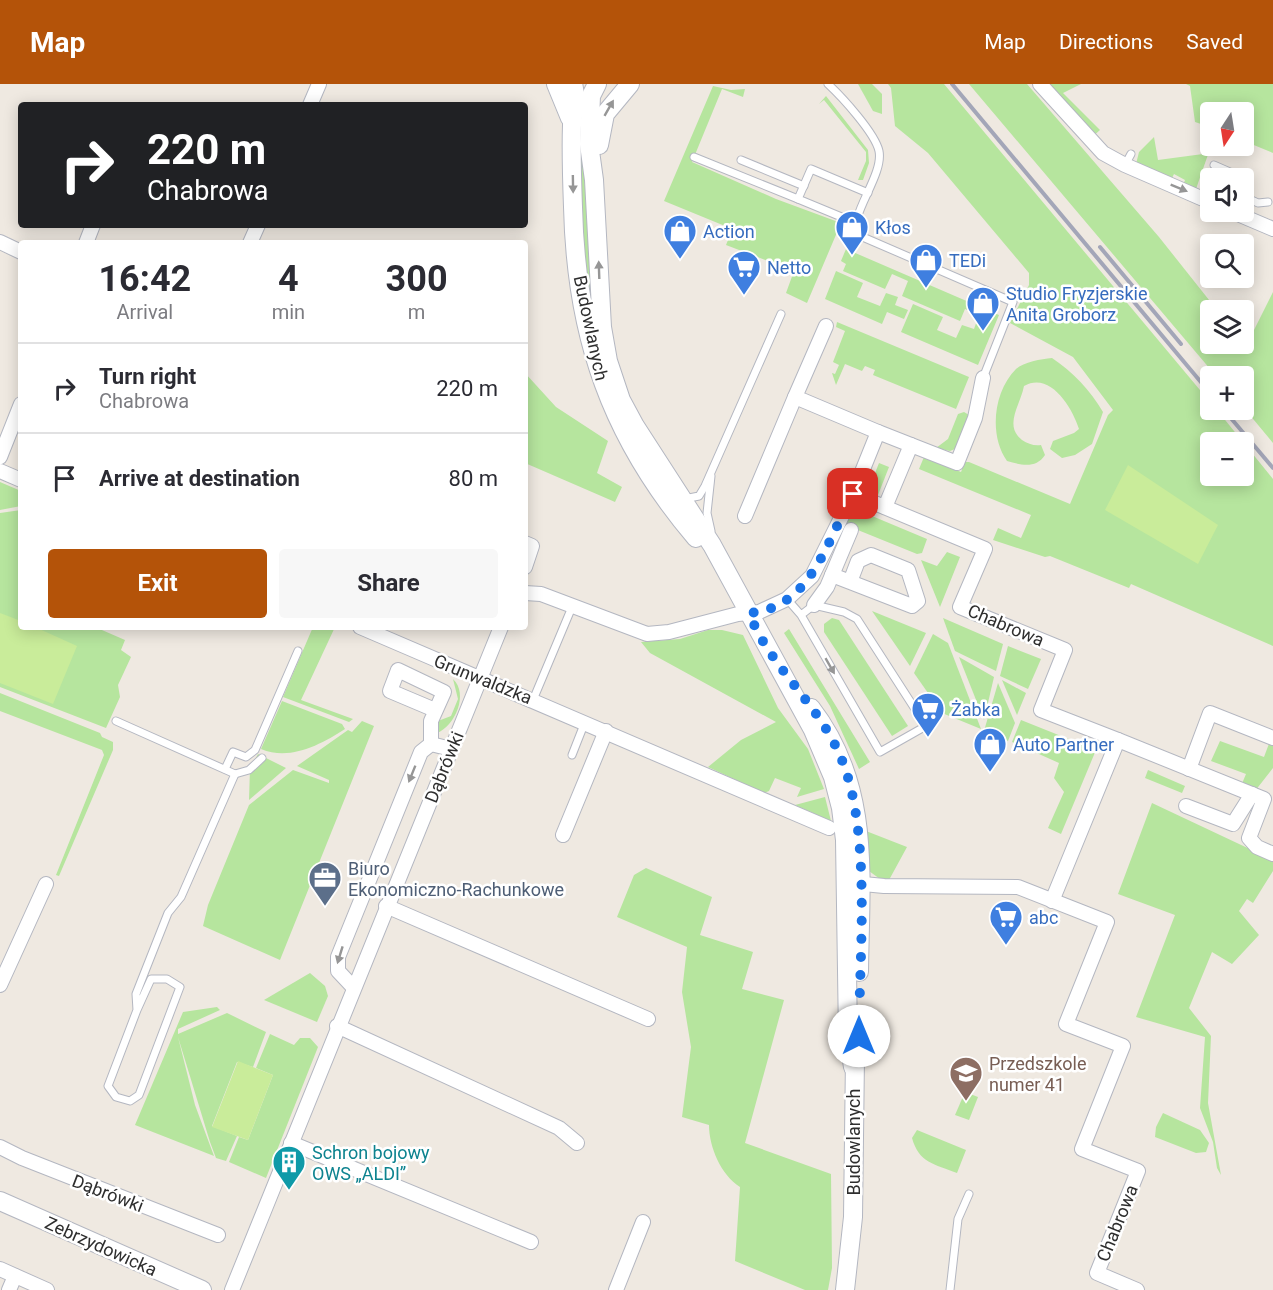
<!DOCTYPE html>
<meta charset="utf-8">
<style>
body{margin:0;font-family:Roboto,sans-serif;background:#f7f7f7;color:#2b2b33;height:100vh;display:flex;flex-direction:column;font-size:22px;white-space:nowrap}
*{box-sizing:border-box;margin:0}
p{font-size:20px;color:#7c7c81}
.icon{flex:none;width:33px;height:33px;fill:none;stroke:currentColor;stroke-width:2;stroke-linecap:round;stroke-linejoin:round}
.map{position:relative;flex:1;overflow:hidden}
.details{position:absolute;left:18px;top:156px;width:510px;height:390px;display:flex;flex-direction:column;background:#fff;border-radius:6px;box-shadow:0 3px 15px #0003}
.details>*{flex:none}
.top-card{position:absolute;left:18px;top:18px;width:510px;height:126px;border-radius:6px;box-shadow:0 3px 15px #0003;background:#202124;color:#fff;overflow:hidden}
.needle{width:39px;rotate:192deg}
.buttons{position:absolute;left:1200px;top:18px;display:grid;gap:12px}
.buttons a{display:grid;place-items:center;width:54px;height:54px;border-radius:6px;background:#fff;box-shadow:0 3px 15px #0003;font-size:30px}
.pin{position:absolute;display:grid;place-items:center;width:51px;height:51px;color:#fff;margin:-26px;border-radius:12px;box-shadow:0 3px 9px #0006}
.me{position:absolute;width:66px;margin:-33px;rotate:0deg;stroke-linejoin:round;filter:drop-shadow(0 0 4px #0008)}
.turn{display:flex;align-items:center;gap:21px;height:126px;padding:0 30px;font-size:27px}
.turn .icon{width:78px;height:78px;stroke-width:2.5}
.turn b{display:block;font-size:42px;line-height:51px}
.eta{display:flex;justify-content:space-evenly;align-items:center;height:102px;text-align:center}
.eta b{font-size:36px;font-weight:700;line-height:42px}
.primary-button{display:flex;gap:12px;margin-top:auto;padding:12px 30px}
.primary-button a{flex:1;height:69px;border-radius:6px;background:#b45309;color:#fff;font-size:24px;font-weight:700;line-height:69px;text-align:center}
.primary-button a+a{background:#f7f7f7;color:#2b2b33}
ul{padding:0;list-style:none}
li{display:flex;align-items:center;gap:18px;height:90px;padding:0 30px;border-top:2px solid #e1e1e2}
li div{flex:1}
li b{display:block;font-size:22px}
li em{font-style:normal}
header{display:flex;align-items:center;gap:36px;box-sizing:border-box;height:84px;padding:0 30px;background:#b45309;color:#fff}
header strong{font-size:28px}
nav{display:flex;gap:33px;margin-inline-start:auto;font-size:21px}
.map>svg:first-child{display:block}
.green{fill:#b6e59e;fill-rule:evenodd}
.pitch{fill:#c9ec9a}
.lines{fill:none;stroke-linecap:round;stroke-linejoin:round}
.lane-casing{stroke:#b4b7c1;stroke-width:9}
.street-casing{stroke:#b4b7c1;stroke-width:16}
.secondary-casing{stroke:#b4b7c1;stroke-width:20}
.lane{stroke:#fff;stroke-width:7}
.street{stroke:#fff;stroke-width:14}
.secondary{stroke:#fff;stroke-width:18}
.rail{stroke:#a3a6b8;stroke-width:4}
.oneway{fill:#969696}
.route{stroke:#1a73e8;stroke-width:10;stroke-dasharray:0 18}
.labels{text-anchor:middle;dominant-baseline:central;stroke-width:5;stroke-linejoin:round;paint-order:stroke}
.shop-label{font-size:18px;fill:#366cbe;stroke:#fff;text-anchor:start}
.street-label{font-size:18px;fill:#2e2e2e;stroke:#fff}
.service-label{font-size:18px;fill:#4e5e75;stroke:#fff;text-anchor:start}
.education-label{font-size:18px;fill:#785e54;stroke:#fff;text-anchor:start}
.culture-label{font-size:18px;fill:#0d838f;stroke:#fff;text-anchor:start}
</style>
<header>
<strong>Map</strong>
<nav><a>Map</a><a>Directions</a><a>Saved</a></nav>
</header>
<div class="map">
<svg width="1273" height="1206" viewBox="0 0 1273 1206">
<rect width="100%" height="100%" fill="#efe9e1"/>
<g class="green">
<path d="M858,0H872L882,10V30L873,27Z"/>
<path d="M888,0H944L1210,318V326H1217L1273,395V562L1131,500L1129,504L1050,472L1045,473L993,456L998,444L1021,454L1031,431L919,385L924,373L961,388L965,378H969L1070,420L1108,331L1113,326L1073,273L1010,239L1029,201V189L928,69L895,42L891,4ZM1210,358H1244V392H1210Z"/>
<path d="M969,0H1027L1159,153L1217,226H1210V260H1244V256L1247,260L1273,208V359L1244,324V292H1216Z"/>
<path d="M1044,0H1081L1063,9L1100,46L1091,54Z"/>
<path d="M1186,0H1273V69L1244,57V28H1210V43L1195,38L1190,2Z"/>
<path d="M713,2L731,6L745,5L743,13L722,5L692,78L776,115L841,139L807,219L786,209L794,187L726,161L728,156L722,151L725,142L664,117Z"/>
<path d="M826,12L868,66L869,79L863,96H858L866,77V68L824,16L819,20Z"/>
<path d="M1201,50L1210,56L1211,62L1196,105L1183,101L1185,96L1174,90L1171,96L1136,80L1139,68L1154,53L1158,76L1203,70Z"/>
<path d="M583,70L591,210C578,165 582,117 581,71Z"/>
<path d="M846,165L999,231L978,281L901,248L913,220L943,233L937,246L956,254L962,241L974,245L979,231L965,225L960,237L902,212L908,197L892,190L885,205L843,187L846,180L841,177Z"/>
<path d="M836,187L863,199L857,213L880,222L886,209L898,213L895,221L908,226L904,235L887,228L882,240L825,215Z"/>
<path d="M837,238L969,293L956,325L873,291L875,286L865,282L862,287L845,280L836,301L832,289L835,290L839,281L833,278L845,247L836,243Z"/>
<path d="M1052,274C1073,288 1090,306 1103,328L1092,360L1075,371L1062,374L1050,365L1053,357L1074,349L1079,345C1072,323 1050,287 1024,302C1021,320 1003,341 1022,356C1028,360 1034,362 1041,361L1045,371C1036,385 1021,381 1007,377C989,352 993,308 1016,285C1024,278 1041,275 1052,274Z"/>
<path d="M525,289L556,323L608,357L597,389L622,403L615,418L525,379Z"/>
<path d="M964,328L969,331L955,365L950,367L936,364L948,355L958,330Z"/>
<path d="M879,379L889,383L878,411L868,407Z"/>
<path d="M0,398L21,407V422L0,426Z"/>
<path d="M862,421L873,428L872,432L927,455L922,469L917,470L843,440L848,428Z"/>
<path d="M21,426V502L18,510L21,512V543H95L125,556L121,566L131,573L118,601L120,613L106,644L0,603V429Z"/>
<path d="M947,468L960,473L940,523L921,476L937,482Z"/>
<path d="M872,527L926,549L910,582Z"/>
<path d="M832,534L839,536L908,642L892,652L824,548V540Z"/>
<path d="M943,534L1003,560L996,587L955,567Z"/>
<path d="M313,543H335L301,616L353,635L349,638L283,613Z"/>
<path d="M789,545L870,678L859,685L830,622L784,549Z"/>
<path d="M708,546H722L743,551L778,624L808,665L824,705L797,713L801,704L775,694L769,707L764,709L708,683L741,656L776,638L650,569L641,558L680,555Z"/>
<path d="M933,550L948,559L981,645L942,629L914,589Z"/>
<path d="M1008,562L1041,575L1028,605L1000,592Z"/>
<path d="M959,573L994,593L984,636Z"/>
<path d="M453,595C469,610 455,642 437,649L438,637L451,632L458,615Z"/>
<path d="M1002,596L1026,609L1017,631Z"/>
<path d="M998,599L1015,639L1008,657L984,647Z"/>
<path d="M0,609L100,649L102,653L113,658V666L59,792L56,791L104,671L102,666L0,627Z"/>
<path d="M282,617L342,640L345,645C320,661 290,677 261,665Z"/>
<path d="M1021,636L1096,666L1061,750L1048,744L1064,708L1054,694L1059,679L1012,658Z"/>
<path d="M362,637L374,642L280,876L203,842L208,821L249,721L293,686L329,699V696L297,682L348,646L352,648Z"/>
<path d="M1220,657L1264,673L1270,657L1273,658V684L1255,707L1241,702L1246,690L1211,677Z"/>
<path d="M258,670L286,684L249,716L250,685Z"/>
<path d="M1148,686L1185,702L1182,709L1145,694Z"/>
<path d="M859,705L866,747L907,763L889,796L880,795L869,787Z"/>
<path d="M825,713L831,737L795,721Z"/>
<path d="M1152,719L1273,776V787L1253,819L1247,815L1239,827L1259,851L1232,880L1212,868L1189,924L1211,952L1208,1019L1221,1091L1217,1084L1213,1058L1200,1024L1205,953L1136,933L1175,831L1118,810Z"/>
<path d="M646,784L712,813L700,851L753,868L742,905L784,916L745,1059L831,1090L832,1184L828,1206H805L735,1177L740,1103C721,1091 709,1063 709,1041L682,1033L691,963L682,908L687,863L617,833L634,791Z"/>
<path d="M310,889L325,902L328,912L317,938L264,916Z"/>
<path d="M217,923L220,926L178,945V950L227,929L266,948L253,983L237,978L212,1042L237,1052L226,1077L216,1074L210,1058L178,953L195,1021L214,1072L135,1041L183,928Z"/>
<path d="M270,950L294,961L300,954H310L318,963L266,1094L229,1078L239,1053L248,1056L273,991L256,984Z"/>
<path d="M965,1008L978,1013L969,1036L955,1031Z"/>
<path d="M1163,1029L1200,1046L1209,1059L1206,1068L1196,1069L1155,1053L1156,1043Z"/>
<path d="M917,1046L966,1066L957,1089C934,1080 919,1079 912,1054Z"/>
</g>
<g class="pitch">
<path d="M1128,381L1218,441L1198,480L1105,426Z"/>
<path d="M0,529L21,537V543H35L77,562L53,620L0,599Z"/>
<path d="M238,977L273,991L248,1056L212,1043Z"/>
</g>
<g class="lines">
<g class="lane-casing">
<g id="lane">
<path d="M828,0C842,13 875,49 879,67C884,92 847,133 858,151L1013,218L983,294"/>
<path d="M694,73L798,115"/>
<path d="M741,76L804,102"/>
<path d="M1125,81L1131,70"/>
<path d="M1214,81L1230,88L1228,94"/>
<path d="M1245,113L1258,119L1268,118"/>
<path d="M856,139L798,115L811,85L868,109"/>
<path d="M684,415L699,412L705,402L781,230"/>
<path d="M711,447L707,429L711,392"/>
<path d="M787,515L801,531L880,668L926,642L857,535L844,528L814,521L801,531"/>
<path d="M533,616L572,523"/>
<path d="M116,637L235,690L249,686L262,674"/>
<path d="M572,671L585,638"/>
<path d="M225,685L233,668L246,673L255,666L298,567"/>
<path d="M137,926L151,895H167L180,903L139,1011L130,1017L116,1013L108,1002L137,926L136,910L168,829L181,813L235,690"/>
<path d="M950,1206L958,1135L969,1110"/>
</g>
</g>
<g class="street-casing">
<g id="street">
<path d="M1040,0L1103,69L1125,81L1210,118"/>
<path d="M310,21L319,0"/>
<path d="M1233,128L1273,145"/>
<path d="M0,158L21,168"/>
<path d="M86,159L93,141"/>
<path d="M250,159L258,141"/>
<path d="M826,242L795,313L878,348"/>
<path d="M0,373L21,320"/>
<path d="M0,387L21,396"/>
<path d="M853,410L878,348L911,361"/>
<path d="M885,423L911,361L957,379L975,334L983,294"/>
<path d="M745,432L795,313"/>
<path d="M525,459L532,462L525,483"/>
<path d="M832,491L912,522L918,517L908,486L871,471L858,477L850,498"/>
<path d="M525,509L541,510L647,550L669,548L738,530L759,528L787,515L812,492L853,410L985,465L960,523L1065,566L1041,626L1118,656L1052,817"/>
<path d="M814,521L827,503L851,446"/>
<path d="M360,543L829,744"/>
<path d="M1118,656L1264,715L1249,754L1257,763L1273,770"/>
<path d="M431,660V637L444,608L398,586L390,607L435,626"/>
<path d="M1189,685L1210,629L1273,654"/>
<path d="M1186,722L1233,740L1252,710"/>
<path d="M563,751L606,647"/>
<path d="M853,799L884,802L1018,803L1107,838L1066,940L1123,962L1082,1065L1138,1087L1097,1189L1137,1206"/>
<path d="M386,822L648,935"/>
<path d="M0,901L46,800"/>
<path d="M353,903L338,887V873L421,668L431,660L451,665"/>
<path d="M337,942L559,1044L577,1059"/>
<path d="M291,1059L531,1158"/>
<path d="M0,1063L22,1074L218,1151"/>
<path d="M0,1185L47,1206"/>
<path d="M9,1206L15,1192"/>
<path d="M232,1206L501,543"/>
<path d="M616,1206L643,1138"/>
</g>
</g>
<g class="secondary-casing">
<g id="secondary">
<path d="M556,0L570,34"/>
<path d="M573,0C577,13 573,27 572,41C571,68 572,96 573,123C576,253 611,354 696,454"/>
<path d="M597,0L591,12L589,60L594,96L602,243L608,277L621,316L635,342L712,461L813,646L833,693L841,724L845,756L848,952L853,983"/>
<path d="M599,61L605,30L630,0"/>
<path d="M811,624C872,703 860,794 859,888"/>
<path d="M0,1117L202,1206"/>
<path d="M845,1206L853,1133L855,973"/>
</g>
</g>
<use href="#lane" class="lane"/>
<use href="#street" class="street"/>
<use href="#secondary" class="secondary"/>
<g class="rail">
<path d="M952,0L1210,309"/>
<path d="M1100,163L1181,260"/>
<path d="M1224,326L1273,384"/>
</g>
</g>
<defs><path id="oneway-solid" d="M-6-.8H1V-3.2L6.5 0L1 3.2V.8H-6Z" transform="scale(1.5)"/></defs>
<g class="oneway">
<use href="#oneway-solid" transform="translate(609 24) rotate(-60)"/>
<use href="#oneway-solid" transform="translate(573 100) rotate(89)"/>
<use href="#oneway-solid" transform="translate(1179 104) rotate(22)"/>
<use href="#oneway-solid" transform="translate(599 186) rotate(-92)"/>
<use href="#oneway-solid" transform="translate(830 582) rotate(60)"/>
<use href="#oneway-solid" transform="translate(412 690) rotate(112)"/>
<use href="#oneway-solid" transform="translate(340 871) rotate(107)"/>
</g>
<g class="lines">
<path class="route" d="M853,410C827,456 811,525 749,529C769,581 815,617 838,667C873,741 859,869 859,952"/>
</g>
<defs>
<g id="shop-pin" transform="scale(1.725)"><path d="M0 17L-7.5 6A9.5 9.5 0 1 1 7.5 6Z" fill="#3f7fe0" stroke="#fff"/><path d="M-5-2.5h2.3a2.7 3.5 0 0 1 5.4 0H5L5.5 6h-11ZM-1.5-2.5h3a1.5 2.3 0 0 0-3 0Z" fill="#fff"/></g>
<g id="supermarket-pin" transform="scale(1.725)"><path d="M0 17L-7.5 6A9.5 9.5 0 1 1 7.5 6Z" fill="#3f7fe0" stroke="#fff"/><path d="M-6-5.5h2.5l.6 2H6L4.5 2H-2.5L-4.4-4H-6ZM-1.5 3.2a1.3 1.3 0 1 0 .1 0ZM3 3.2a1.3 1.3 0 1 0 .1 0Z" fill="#fff"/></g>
<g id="office-pin" transform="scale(1.725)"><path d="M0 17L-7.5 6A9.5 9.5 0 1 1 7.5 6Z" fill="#5c6f8a" stroke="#fff"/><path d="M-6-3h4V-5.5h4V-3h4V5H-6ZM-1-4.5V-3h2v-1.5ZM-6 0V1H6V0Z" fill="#fff"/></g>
<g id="school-pin" transform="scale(1.725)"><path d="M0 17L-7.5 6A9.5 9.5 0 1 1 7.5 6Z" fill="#8d6e63" stroke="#fff"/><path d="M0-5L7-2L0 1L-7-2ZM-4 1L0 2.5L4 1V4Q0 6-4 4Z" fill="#fff"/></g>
<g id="building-pin" transform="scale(1.725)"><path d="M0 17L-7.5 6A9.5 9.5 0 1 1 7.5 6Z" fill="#0f9aa8" stroke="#fff"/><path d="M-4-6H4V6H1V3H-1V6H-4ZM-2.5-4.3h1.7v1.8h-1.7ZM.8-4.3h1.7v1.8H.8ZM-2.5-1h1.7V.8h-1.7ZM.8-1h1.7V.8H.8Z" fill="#fff"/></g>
</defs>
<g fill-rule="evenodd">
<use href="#shop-pin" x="852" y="143"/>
<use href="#shop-pin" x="680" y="147"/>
<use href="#shop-pin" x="926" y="176"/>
<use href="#supermarket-pin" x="744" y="183"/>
<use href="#shop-pin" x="983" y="219"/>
<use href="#supermarket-pin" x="928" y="625"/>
<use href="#shop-pin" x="990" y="660"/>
<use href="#office-pin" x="325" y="794"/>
<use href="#supermarket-pin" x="1006" y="833"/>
<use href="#school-pin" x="966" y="989"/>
<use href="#building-pin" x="289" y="1078"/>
</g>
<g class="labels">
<g class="shop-label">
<text x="875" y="143">Kłos</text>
<text x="703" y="147">Action</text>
<text x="949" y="176">TEDi</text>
<text x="767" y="183">Netto</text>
<text x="1006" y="209">Studio Fryzjerskie<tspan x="1006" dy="21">Anita Groborz</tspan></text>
<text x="951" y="625">Żabka</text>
<text x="1013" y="660">Auto Partner</text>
<text x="1029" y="833">abc</text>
</g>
<g class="street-label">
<text transform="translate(591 244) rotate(78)">Budowlanych</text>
<text transform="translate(1006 541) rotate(23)">Chabrowa</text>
<text transform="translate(483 595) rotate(22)">Grunwaldzka</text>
<text transform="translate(444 683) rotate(-68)">Dąbrówki</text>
<text transform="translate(853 1058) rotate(-90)">Budowlanych</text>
<text transform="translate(108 1109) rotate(21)">Dąbrówki</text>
<text transform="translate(1117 1139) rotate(-68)">Chabrowa</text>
<text transform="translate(101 1162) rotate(24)">Zebrzydowicka</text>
</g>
<g class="service-label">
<text x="348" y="784">Biuro<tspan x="348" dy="21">Ekonomiczno-Rachunkowe</tspan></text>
</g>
<g class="education-label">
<text x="989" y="979">Przedszkole<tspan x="989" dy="21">numer 41</tspan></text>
</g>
<g class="culture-label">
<text x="312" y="1068">Schron bojowy<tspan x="312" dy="21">OWS „ALDI”</tspan></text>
</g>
</g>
</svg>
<div class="buttons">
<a><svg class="needle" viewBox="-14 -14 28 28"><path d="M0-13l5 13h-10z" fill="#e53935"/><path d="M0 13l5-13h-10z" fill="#7c7c81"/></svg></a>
<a><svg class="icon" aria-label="sound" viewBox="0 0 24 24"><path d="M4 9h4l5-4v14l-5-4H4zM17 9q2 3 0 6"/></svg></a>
<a><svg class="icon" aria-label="search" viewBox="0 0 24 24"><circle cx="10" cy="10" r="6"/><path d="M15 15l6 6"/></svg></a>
<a><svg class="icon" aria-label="layers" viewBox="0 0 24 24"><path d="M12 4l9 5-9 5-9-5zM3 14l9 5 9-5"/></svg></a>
<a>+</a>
<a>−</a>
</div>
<div class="pin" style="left:853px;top:410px;background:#d93025"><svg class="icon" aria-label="arrive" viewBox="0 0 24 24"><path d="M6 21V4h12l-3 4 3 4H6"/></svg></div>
<svg class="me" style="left:859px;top:952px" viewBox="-20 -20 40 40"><circle r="19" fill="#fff"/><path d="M0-13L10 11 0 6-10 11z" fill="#1a73e8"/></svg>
<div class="top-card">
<div class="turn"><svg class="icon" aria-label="right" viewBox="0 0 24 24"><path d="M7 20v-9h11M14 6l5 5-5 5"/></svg><div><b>220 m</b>Chabrowa</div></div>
</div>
<section class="details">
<div class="eta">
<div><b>16:42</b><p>Arrival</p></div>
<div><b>4</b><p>min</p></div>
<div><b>300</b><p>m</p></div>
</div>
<ul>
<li><svg class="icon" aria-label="right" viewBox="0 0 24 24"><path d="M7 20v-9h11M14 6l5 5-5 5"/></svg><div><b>Turn right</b><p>Chabrowa</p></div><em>220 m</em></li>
<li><svg class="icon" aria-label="arrive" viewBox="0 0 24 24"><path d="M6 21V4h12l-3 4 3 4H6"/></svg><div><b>Arrive at destination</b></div><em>80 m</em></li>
</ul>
<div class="primary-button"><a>Exit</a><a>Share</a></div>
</section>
</div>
